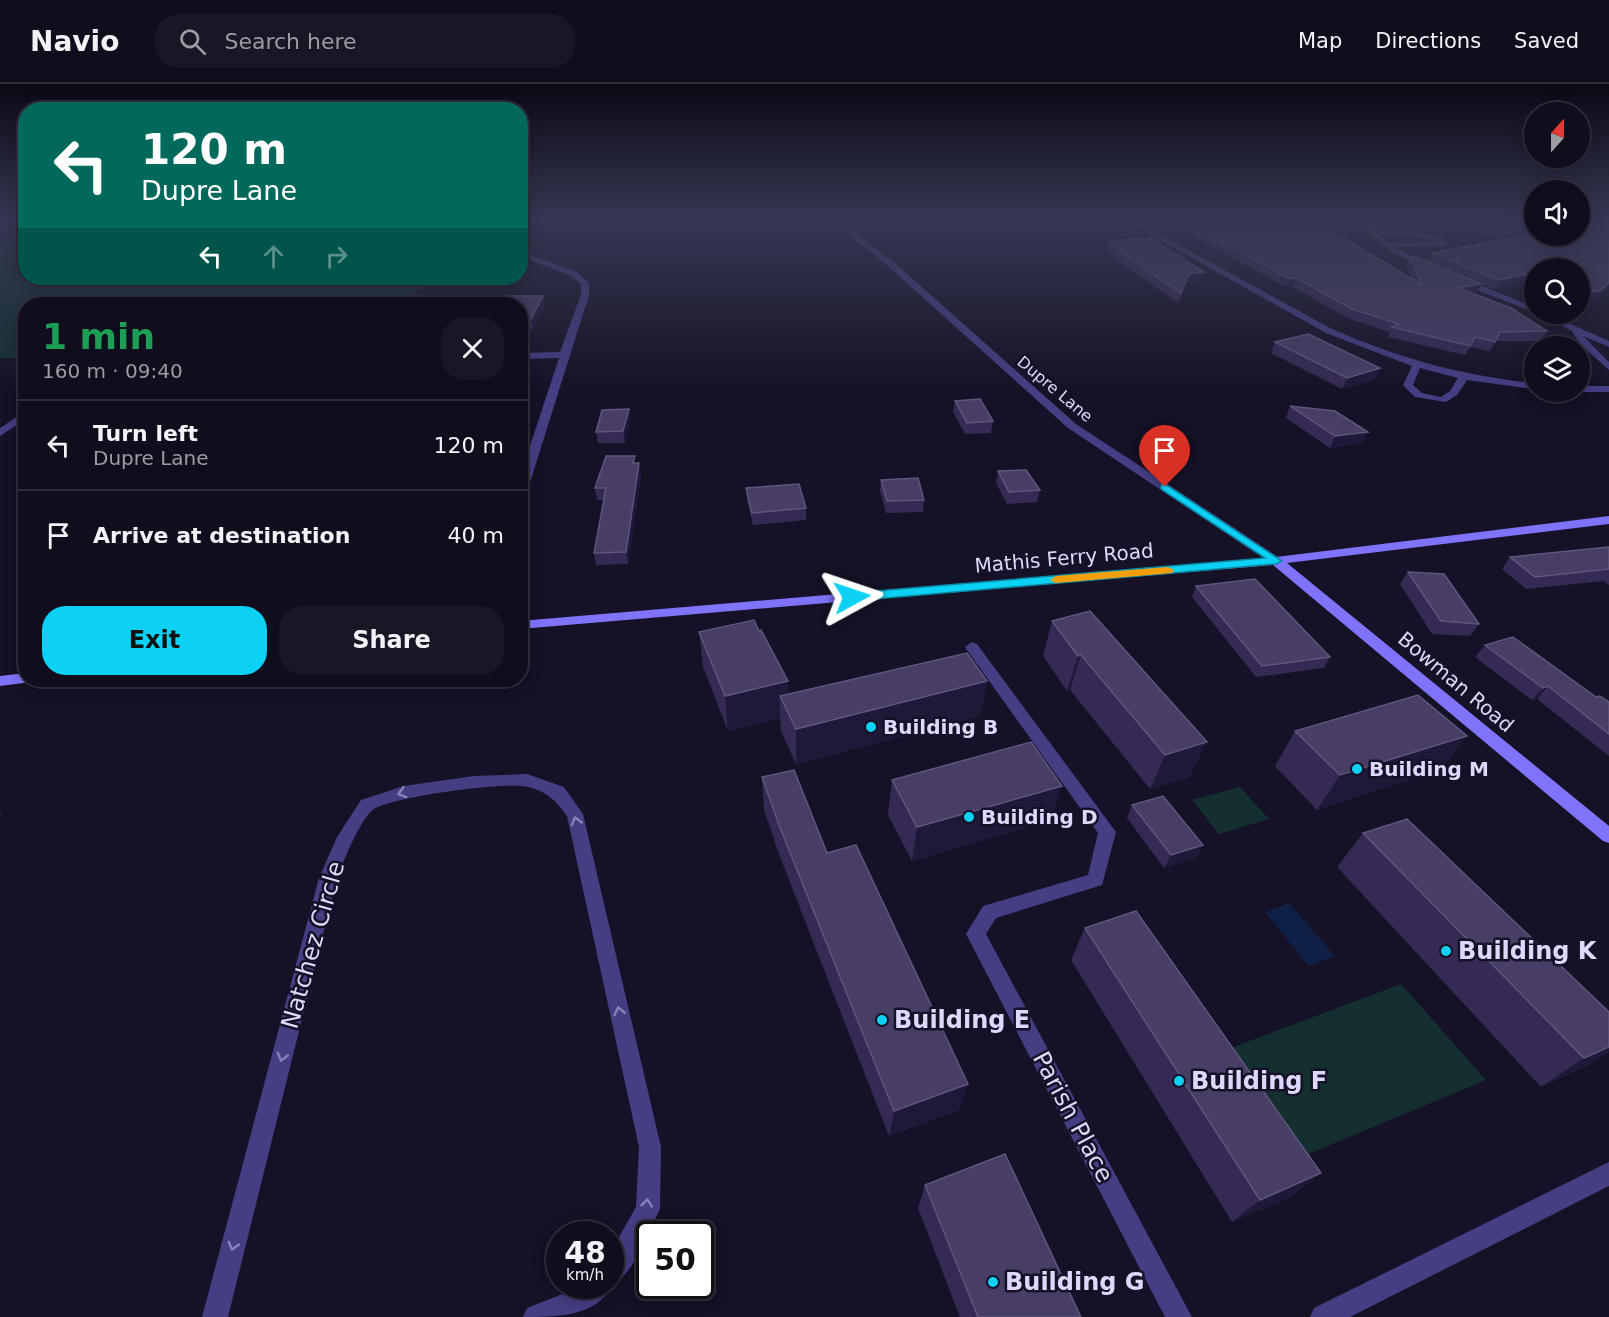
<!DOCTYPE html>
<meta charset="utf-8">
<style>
body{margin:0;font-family:"DejaVu Sans",sans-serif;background:#191625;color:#f1f3f6;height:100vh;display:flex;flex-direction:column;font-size:22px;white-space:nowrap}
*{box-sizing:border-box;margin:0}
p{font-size:20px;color:#9c9ca3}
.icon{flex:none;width:33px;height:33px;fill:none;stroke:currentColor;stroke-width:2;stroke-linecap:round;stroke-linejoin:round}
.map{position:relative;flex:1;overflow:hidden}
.drawer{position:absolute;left:18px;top:213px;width:510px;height:390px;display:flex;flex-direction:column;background:#100d1c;border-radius:24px;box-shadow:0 3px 15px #0003,0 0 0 2px #302d3b}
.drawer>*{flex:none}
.guide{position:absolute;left:18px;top:18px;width:510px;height:183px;border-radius:24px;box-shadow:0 3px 15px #0003,0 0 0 2px #302d3b;background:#00695c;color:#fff;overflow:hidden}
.needle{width:39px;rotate:21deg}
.buttons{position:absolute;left:1524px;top:18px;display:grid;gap:12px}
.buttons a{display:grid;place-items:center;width:66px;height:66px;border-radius:50%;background:#100d1c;box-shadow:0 3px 15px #0003,0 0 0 2px #302d3b;font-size:30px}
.speed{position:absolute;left:546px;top:1137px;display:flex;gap:12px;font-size:30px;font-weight:700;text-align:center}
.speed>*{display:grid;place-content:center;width:78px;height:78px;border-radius:50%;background:#100d1c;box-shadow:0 3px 15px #0003,0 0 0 2px #302d3b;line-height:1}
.speed small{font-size:15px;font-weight:400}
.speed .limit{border:3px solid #111;border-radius:9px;background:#fff;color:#111}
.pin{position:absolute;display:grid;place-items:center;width:51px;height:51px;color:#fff;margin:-62px -26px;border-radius:50% 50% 50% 0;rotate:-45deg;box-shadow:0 0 6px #0007}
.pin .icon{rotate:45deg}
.me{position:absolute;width:66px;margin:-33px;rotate:85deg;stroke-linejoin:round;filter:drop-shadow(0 0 4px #0008)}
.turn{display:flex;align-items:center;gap:21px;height:126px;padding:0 24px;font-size:27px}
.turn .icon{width:78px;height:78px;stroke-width:2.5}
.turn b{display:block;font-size:42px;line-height:51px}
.lanes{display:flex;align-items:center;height:57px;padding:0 24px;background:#0003;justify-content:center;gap:30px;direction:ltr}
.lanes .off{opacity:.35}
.round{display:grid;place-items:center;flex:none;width:63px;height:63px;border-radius:24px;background:#191625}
.headline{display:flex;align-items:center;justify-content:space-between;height:102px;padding:0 24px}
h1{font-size:36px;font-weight:600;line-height:45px;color:#1e9e55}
.primary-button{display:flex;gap:12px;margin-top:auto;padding:12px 24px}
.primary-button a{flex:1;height:69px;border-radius:24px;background:#0cd0f4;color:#111;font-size:24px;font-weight:600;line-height:69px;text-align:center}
.primary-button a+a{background:#191625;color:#f1f3f6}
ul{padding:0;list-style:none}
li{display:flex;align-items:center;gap:18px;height:90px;padding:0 24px;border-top:2px solid #302d3b}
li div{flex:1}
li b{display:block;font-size:22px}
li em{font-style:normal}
header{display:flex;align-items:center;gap:36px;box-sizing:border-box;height:84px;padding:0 30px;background:#100d1c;border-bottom:2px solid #302d3b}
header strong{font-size:28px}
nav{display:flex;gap:33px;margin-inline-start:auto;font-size:21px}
.search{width:420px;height:54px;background:#191625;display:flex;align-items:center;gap:15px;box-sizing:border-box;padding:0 21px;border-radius:24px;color:#9c9ca3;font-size:22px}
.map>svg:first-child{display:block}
.green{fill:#142f30}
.water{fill:#0f2047}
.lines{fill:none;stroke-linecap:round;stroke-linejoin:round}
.minor{fill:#443e83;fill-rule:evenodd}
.secondary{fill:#7e73f9;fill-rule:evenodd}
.wall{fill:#352a53}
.shaded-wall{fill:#201839}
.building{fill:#473d65;stroke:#5f557d;stroke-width:1.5}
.oneway{stroke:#8983ba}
.route{fill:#0cd0f4;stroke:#08879f;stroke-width:1.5}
.slow{fill:#f59e0b}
.poi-dot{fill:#0cd0f4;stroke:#151126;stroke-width:2}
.labels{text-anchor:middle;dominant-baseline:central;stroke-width:5;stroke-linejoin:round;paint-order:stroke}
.far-street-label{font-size:16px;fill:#ded8fd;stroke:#151126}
.street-label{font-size:20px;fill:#ded8fd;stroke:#151126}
.poi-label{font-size:20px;font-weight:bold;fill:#ded8fd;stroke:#151126;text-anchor:start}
.near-street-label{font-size:24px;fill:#ded8fd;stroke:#151126}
.near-poi-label{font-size:24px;font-weight:bold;fill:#ded8fd;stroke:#151126;text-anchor:start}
</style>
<header>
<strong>Navio</strong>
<div class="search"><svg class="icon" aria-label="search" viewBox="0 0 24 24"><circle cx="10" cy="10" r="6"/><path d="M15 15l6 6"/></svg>Search here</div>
<nav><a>Map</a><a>Directions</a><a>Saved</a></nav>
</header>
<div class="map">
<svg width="1609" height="1233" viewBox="0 0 1609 1233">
<rect width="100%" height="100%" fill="#151126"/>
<g class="green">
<path d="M20,152H25L26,194H418L424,203L395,220H363L314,216L303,220H26L25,274H0V156Z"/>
<path d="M1240,703L1269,735L1219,750L1192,716Z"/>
<path d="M1401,900L1486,996L1306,1071L1231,964Z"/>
</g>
<path class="water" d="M1289,819L1335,872L1309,882L1265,828Z"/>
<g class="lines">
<g class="minor">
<path d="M828,134H836L895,179L1076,340L1280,474L1282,477L1280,480H1272L1068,344L889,183Z"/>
<path d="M1121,134H1130L1332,245C1398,274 1463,292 1534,299V305L1467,296L1457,311L1446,318L1415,313L1403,301L1412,282L1326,249ZM1420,284L1458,294L1450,307L1441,313L1422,309L1413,301Z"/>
<path d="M1362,134H1369L1375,148H1414L1442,153L1447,160L1443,162L1394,163L1430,181L1423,183C1399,171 1372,162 1362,134ZM1380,152H1414L1438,158L1388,159Z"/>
<path d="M520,167L577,188L589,199V211L526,411L520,414V392L559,274L520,275V269L560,268L581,211V200L571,192L520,172Z"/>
<path d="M1459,195H1465L1534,223V228L1459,199Z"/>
<path d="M1538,230H1548L1609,257V263L1583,252L1609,278V286L1580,260L1572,247Z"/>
<rect x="1580" y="302" width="29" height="6"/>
<path d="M26,327V335L0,352V344Z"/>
<path d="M972,558L977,560L1116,748L1102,801L996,834L986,850L1192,1233H1165L966,850L983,822L1088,791L1098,749L967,566L965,563Z"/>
<path d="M527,690L564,703L583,730L661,1063L660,1125L631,1183L619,1197L611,1200L612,1202C596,1233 556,1233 523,1233L527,1224L583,1202H610V1169L636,1123L639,1063L567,732C555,716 548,708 528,703C506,697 392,713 374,725C360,735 343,778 337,794L228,1233H202L319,794L337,753L361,716L404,702L474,692Z"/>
<path d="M1609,1078V1102L1350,1233H1310L1314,1224Z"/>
</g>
<g class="secondary">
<path d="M1609,432V440L1287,479L1609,742V759L1603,757L1273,481L520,545V537L1276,473Z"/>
<path d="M26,589V596H32L31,598L0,602V592Z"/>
</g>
</g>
<g class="wall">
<path d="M1167,134H1310L1412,195L1406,181L1410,173L1476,197L1428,177L1432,169L1519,153L1391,141L1389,134H1534V152H1580V134H1609V203L1595,216L1580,218V184H1534V199L1532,197L1494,205L1481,200L1477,208L1471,209L1547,247L1541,257H1495L1490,267L1470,263L1465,271L1388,253L1390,248L1348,234L1293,203H1286L1171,140Z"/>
<path d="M1109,157L1204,188L1201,197L1186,199L1178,219L1117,176V173L1107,166Z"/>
<path d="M543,212L545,222L533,245H520V220Z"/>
<path d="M1275,258L1380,284L1375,295L1342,305L1271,269Z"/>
<path d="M955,317L993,337L991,349L965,350L953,328Z"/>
<path d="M1290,322L1362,359L1330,364L1286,334Z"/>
<path d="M629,325L630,336L625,359H598L596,348Z"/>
<path d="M636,379H639L641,391L628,480L596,481L594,469L604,416H597L595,404Z"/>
<path d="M998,387L1040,406L1037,418L1007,420L996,399Z"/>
<path d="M881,396L924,416L923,428L886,429L880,407Z"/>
<path d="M746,404L806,424V436L753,441L747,416Z"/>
<path d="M1609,463V501L1604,497L1526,505L1502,485L1510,473Z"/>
<path d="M1408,488L1479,540L1470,552L1432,550L1400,500Z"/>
<path d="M1196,502L1330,573L1324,584L1256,593L1192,513Z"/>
<path d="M1052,537L1190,693L1150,705L1070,606L1067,607L1043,572Z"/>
<path d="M759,547L788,597V610L987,597L980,632L796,680L781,647L780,634L728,647L703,583L699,548Z"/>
<path d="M1485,561L1609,618V672L1537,615L1532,616L1475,573Z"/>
<path d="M1295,647L1440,687L1408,696L1317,726L1275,682Z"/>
<path d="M762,693L827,769L968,1000L959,1026L889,1052L780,773L764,726Z"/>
<path d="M892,696L1051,736L912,777L888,731Z"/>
<path d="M1132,721L1203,761L1197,773L1164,784L1127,734Z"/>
<path d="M1363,749L1609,928V968L1589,981L1541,1003L1337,783Z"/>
<path d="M1085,844L1321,1089L1290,1113L1232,1138L1071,876Z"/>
<path d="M925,1101L1081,1233H960L918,1124Z"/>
</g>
<g class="shaded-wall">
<path d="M2,134H23L0,147V135Z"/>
<path d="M1204,188L1201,197L1186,199L1178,219L1189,190Z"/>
<path d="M1534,189V192L1532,197L1494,205L1499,196Z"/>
<path d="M1296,194L1293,203H1286L1290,195Z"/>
<path d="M1609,199V203L1595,216L1580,218V214L1583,209Z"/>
<path d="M1481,200L1477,208L1454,213L1458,204Z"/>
<path d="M543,212L545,222L533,245L531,235Z"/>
<path d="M1380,284L1375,295L1342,305L1347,294Z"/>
<path d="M629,325L630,336L625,359L623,347Z"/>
<path d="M1368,348L1362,359L1330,364L1335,352Z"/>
<path d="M639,379L641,391L628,480L626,468Z"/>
<path d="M1081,571L1070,606L1067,607L1078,572Z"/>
<path d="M788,597V630L780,612V634L728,647L725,612Z"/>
<path d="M987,597L980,632L796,680V645Z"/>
<path d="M1548,602L1537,615L1532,616L1543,604Z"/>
<path d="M1467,652L1440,687L1408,696L1317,726L1340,691L1434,662Z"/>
<path d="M1207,658L1190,693L1150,705L1165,671Z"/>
<path d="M1062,702L1051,736L912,777L917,743Z"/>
<path d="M0,727L3,730L0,735Z"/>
<path d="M1203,761L1197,773L1164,784L1171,771Z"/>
<path d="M1609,963V968L1589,981L1541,1003L1584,974Z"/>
<path d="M968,1000L959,1026L889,1052L894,1027Z"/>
<path d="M1321,1089L1290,1113L1232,1138L1260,1116Z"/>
</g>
<g class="building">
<path d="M1178,134H1310L1422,201L1410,173L1414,172L1481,200L1458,204L1511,224L1547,247L1500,248L1495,258L1475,253L1470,262L1392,243L1399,240L1352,225L1296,194L1290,195Z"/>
<path d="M1409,134H1534V146Z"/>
<path d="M1580,134H1593L1609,143V199L1600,207L1583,209L1580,207V184H1534V189L1499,196L1432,169L1534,150V152H1580Z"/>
<path d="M1150,154L1204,188L1189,190L1181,209L1119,167L1124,166L1109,157Z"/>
<path d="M509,212H543L531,235H520V220H504Z"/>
<path d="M1308,250L1380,284L1347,294L1275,258Z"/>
<path d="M980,315L993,337L967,339L955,317Z"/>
<path d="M1290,322L1335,327L1368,348L1335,352Z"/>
<path d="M629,325L623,347L596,348L602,326Z"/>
<path d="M606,372H635L633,379H639L626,468L594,469L606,404H595Z"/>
<path d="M1026,386L1040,406L1009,408L998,387Z"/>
<path d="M918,394L924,416L887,417L881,396Z"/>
<path d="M799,400L806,424L752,429L746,404Z"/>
<path d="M1609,463V485L1535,493L1510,473Z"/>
<path d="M1408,488L1444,490L1479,540L1441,537Z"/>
<path d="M1255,495L1330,573L1262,582L1196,502Z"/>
<path d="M1090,527L1207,658L1165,671L1081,571L1078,572L1052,537Z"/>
<path d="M754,536L759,547L761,546L788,597L725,612L699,548Z"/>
<path d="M1513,553L1596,613L1600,612L1609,618V650L1548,602L1543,604L1485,561Z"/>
<path d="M967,569L987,597L796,645L780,612Z"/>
<path d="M1418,611L1467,652L1434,662L1340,691L1295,647Z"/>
<path d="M1031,658L1062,702L917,743L892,696Z"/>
<path d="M794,686L827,769L856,761L968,1000L894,1027L779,741L762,693Z"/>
<path d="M1163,712L1203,761L1171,771L1132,721Z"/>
<path d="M1407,735L1609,928V963L1584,974L1363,749Z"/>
<path d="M1136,827L1321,1089L1260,1116L1085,844Z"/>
<path d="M1005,1070L1081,1233H978L925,1101Z"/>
</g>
<defs><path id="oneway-chevron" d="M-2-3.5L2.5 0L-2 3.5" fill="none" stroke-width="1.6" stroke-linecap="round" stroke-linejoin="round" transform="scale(1.5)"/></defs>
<g class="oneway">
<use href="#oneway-chevron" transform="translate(402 709) rotate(164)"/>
<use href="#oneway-chevron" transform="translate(576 737) rotate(-106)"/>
<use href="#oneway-chevron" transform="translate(619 927) rotate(-103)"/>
<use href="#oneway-chevron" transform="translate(282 973) rotate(105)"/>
<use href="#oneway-chevron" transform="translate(647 1119) rotate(-84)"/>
<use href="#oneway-chevron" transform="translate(233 1162) rotate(105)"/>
</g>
<linearGradient id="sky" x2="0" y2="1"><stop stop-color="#0c0915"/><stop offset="0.44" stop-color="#353852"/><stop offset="1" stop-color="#353852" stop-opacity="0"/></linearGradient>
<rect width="1609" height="307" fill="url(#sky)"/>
<path class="route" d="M1165,400L1282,477L1276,480L852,517L846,513L852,509L1265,474L1161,405V401Z"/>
<path class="slow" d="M1168,483L1174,486L1172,489L1056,499L1050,496L1056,492Z"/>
<g class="poi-dot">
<circle cx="871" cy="643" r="6"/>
<circle cx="1357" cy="685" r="6"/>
<circle cx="969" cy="733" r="6"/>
<circle cx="1446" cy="867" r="6"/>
<circle cx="882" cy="936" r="6"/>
<circle cx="1179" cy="997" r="6"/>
<circle cx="993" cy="1198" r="6"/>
</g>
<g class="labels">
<g class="far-street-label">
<text transform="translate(1055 305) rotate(40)">Dupre Lane</text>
</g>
<g class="street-label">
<text transform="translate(1064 474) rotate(-5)">Mathis Ferry Road</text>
<text transform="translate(1456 598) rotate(40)">Bowman Road</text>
</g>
<g class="poi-label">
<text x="883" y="643">Building B</text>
<text x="1369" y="685">Building M</text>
<text x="981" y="733">Building D</text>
</g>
<g class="near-street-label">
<text transform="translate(313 861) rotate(-74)">Natchez Circle</text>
<text transform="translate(1073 1033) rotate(62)">Parish Place</text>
</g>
<g class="near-poi-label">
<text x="1458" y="867">Building K</text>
<text x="894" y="936">Building E</text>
<text x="1191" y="997">Building F</text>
<text x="1005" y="1198">Building G</text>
</g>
</g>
</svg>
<div class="buttons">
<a><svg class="needle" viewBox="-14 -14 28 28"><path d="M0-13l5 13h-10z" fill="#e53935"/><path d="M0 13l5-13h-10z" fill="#9c9ca3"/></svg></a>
<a><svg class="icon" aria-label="sound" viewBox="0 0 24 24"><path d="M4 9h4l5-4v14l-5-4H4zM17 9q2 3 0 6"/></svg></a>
<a><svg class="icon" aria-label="search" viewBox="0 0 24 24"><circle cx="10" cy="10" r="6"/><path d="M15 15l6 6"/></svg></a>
<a><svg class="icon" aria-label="layers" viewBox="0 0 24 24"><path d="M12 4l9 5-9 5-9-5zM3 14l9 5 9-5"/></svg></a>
</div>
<div class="speed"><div>48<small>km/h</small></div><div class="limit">50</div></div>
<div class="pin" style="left:1165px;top:403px;background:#d93025"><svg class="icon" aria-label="arrive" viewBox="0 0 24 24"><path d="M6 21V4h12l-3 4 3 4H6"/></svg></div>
<svg class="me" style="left:852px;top:513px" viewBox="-20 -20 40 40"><path d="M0-17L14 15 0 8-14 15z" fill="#0cd0f4" stroke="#fff" stroke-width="4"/></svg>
<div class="guide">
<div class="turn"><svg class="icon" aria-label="left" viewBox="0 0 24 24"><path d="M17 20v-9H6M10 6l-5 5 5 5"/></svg><div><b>120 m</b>Dupre Lane</div></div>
<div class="lanes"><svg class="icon" aria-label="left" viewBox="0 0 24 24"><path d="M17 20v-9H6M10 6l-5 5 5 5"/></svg><svg class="icon off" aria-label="ahead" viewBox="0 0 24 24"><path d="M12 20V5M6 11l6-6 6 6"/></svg><svg class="icon off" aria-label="right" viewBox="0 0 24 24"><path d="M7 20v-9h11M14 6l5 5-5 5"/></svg></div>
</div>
<section class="drawer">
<div class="headline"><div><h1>1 min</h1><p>160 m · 09:40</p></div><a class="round"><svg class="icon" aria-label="close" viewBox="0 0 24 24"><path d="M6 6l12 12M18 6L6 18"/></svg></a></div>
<ul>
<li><svg class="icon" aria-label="left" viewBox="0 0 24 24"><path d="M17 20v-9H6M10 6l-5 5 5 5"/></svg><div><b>Turn left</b><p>Dupre Lane</p></div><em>120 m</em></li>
<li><svg class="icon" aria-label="arrive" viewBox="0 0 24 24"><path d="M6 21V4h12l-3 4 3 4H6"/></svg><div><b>Arrive at destination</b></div><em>40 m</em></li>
</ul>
<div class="primary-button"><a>Exit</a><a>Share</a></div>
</section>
</div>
